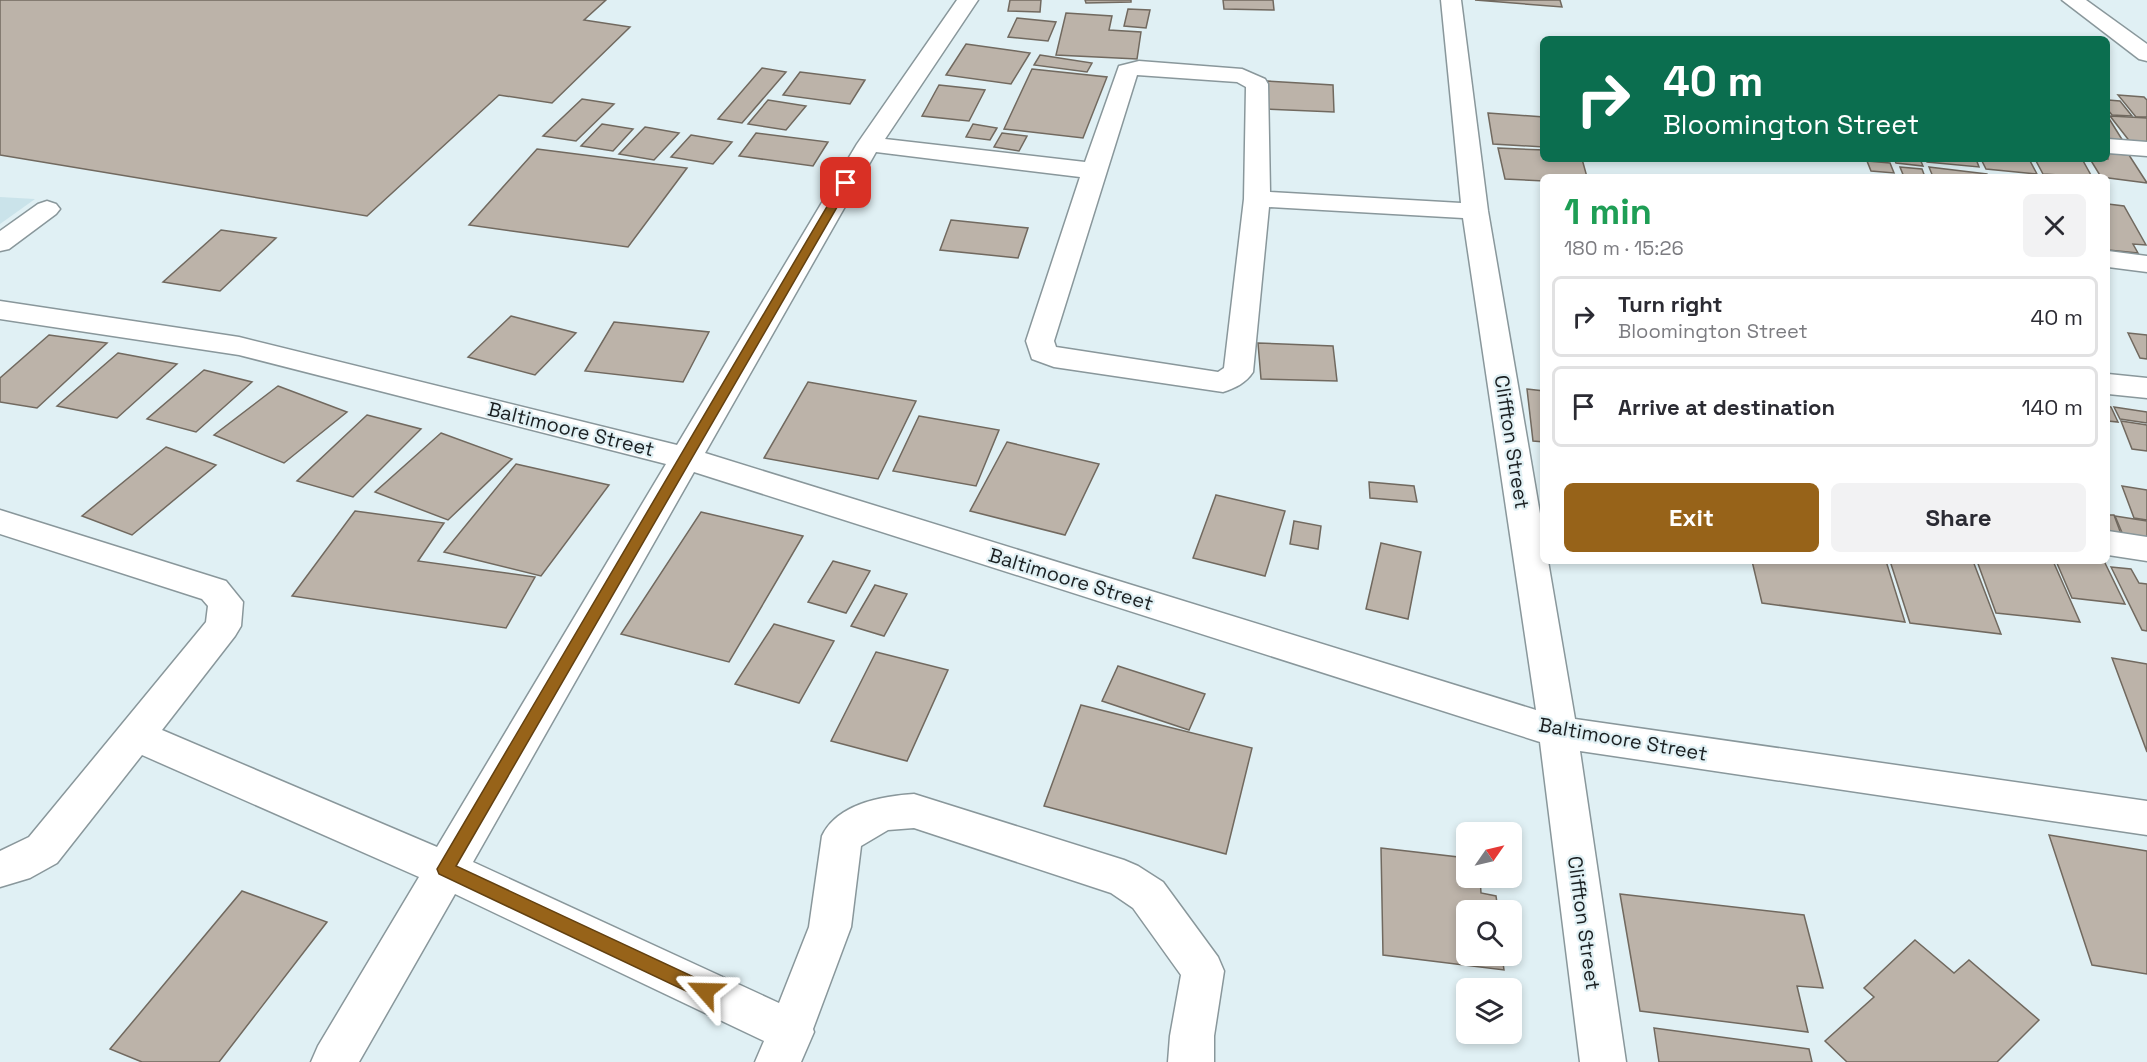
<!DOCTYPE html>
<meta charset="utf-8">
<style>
body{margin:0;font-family:"Space Grotesk",sans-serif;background:#f2f2f3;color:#2b2b33;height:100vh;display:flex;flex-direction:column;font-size:22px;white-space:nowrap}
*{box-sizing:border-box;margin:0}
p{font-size:20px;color:#7c7c81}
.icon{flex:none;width:33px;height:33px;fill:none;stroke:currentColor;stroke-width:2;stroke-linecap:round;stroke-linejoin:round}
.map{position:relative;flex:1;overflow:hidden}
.panel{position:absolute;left:1540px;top:174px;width:570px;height:390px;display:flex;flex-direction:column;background:#fff;border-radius:9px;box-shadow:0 3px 9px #0003}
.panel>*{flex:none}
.hud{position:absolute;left:1540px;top:36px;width:570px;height:126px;border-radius:9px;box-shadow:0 3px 9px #0003;background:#0b6e4f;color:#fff;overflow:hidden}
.needle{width:39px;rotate:56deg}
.buttons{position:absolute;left:1456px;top:822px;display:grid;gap:12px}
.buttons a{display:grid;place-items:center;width:66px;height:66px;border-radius:9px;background:#fff;box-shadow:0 3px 9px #0003;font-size:30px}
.pin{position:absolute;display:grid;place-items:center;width:51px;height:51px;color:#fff;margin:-26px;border-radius:12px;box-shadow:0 3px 9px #0006}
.me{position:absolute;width:66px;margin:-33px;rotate:295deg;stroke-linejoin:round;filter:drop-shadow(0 0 4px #0008)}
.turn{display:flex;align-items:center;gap:21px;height:126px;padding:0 24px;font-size:27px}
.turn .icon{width:78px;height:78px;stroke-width:2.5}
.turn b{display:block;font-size:42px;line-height:51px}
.round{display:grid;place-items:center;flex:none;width:63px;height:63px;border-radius:9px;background:#f2f2f3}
.overview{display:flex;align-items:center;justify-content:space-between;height:102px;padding:0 24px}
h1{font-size:36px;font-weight:700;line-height:45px;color:#1e9e55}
.action{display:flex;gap:12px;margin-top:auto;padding:12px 24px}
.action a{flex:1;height:69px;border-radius:9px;background:#976319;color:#fff;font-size:24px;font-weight:700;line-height:69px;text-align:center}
.action a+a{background:#f2f2f3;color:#2b2b33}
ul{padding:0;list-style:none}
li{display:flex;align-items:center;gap:18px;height:81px;margin:0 12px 9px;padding:0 12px;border:3px solid #e1e1e2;border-radius:9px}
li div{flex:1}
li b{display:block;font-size:22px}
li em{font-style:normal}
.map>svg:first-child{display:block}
.built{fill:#cae3ea}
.building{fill:#bcb3a9;stroke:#71695f;stroke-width:1.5}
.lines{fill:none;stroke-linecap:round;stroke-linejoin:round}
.minor-casing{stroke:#89979b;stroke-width:3}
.minor{fill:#fff;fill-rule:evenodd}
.route{fill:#976319;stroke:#624010;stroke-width:1.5}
.labels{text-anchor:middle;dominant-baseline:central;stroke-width:4.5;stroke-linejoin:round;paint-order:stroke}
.street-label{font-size:20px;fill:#1a1f21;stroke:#e0f0f4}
</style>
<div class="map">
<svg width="2147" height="1062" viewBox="0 0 2147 1062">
<rect width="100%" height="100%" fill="#e0f0f4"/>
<path class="built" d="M0,197L35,199L0,224Z"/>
<g class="building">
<path d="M0,0H606L584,20L630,27L552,103L499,95L367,216L0,155Z"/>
<path d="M1010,0H1041L1040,12L1008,11Z"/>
<path d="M1085,0H1131V2L1086,3Z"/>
<path d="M1223,0H1273L1274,10L1224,9Z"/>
<path d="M1560,0L1562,7L1475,0Z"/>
<path d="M1128,9L1150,10L1146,28L1124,26Z"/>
<path d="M1066,13L1112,16L1109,30L1141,32L1137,59L1056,55Z"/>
<path d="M1017,18L1056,22L1048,41L1008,37Z"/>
<path d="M966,44L1030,53L1011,84L946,75Z"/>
<path d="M1040,55L1092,63L1087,72L1034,65Z"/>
<path d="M762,68L786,72L742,123L718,119Z"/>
<path d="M1032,69L1107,77L1083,138L1004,129Z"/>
<path d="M800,72L865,80L850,104L783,95Z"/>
<path d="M1267,81L1333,85L1334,112L1267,109Z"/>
<path d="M939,85L985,90L969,121L922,116Z"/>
<path d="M2118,95L2144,97L2147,100V117H2136Z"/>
<path d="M582,99L614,104L576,141L543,136Z"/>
<path d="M768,100L806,106L786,130L748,124Z"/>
<path d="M2108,100L2120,101L2132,116L2112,115L2108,110Z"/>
<path d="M1488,113L1544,117V147L1493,144Z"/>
<path d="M2110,116L2147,118V144L2131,143Z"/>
<path d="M2108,117L2123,141L2108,140Z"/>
<path d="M602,124L633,129L613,151L581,146Z"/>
<path d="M973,124L997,128L990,140L966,137Z"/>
<path d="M645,127L679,133L654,160L619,154Z"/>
<path d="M756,133L828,142L813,166L739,156Z"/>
<path d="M1002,133L1027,136L1019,151L994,147Z"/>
<path d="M691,135L732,142L713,164L671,157Z"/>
<path d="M1498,148L1544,150V159H1582L1587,177H1544V181L1505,179Z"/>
<path d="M537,149L687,168L628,247L469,225Z"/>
<path d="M2108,153L2129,155L2147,183L2101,177L2090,159H2108Z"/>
<path d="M1894,159H1920L1923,166L1896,163Z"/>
<path d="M1926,159H1976L1979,167L1927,162Z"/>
<path d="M1981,159H2029L2037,174L1986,169Z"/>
<path d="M2035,159H2082L2092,177L2043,174Z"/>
<path d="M1867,161L1890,163L1894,173L1871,171Z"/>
<path d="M1900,167L1922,169L1925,177H1904Z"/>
<path d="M1929,167L1987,174L1989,177H1933Z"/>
<path d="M2108,204L2124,206L2146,245L2133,244L2138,253L2108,250Z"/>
<path d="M951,220L1028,228L1018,258L940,250Z"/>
<path d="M221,230L276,238L220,291L163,282Z"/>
<path d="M511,316L576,333L535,375L468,357Z"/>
<path d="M614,322L709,332L683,382L585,371Z"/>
<path d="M2128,333L2147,335V359L2140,358Z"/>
<path d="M49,335L107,343L37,408L0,402V378Z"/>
<path d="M1258,343L1333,346L1337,381L1261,379Z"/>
<path d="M118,353L177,364L117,418L57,406Z"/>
<path d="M204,370L252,382L196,432L147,419Z"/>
<path d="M808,382L916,401L878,479L764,458Z"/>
<path d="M278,386L347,412L284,463L214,435Z"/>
<path d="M1527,389L1544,391V442L1533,441Z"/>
<path d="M2108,406L2111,407L2118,422L2108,421Z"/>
<path d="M2114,407L2147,412V423L2120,419Z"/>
<path d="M367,415L421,429L353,497L297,481Z"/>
<path d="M919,416L999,430L976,486L893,471Z"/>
<path d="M2121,421L2147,425V451L2132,449Z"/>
<path d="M441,433L512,459L448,520L375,492Z"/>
<path d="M1007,442L1099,464L1065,535L970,511Z"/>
<path d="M166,447L216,465L132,535L82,516Z"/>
<path d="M516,464L609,485L541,576L444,552Z"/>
<path d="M1369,482L1414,486L1417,502L1370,498Z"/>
<path d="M2122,486L2147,490V520L2134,518Z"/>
<path d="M1216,495L1285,511L1265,576L1193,558Z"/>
<path d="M355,511L444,523L418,561L535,577L506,628L292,596Z"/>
<path d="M701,512L803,536L729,662L621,634Z"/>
<path d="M2108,515H2114L2124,542L2108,539Z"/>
<path d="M2115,516L2147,521V545L2126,542Z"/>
<path d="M1294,521L1321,526L1318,549L1290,544Z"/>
<path d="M1381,543L1421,552L1408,619L1366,609Z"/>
<path d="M833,561L870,571L846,613L808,602Z"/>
<path d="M1752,561H1886L1905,622L1762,603Z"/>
<path d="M1890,561H1973L2001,634L1910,623Z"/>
<path d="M1977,561H2053L2080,622L1996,613Z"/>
<path d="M2056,561H2104L2125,604L2072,598Z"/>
<path d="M2111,567L2131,569L2139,583L2147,584V631L2142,630Z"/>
<path d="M875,585L907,594L884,636L851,626Z"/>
<path d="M774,624L834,641L799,703L735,684Z"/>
<path d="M876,652L948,670L907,761L831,741Z"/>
<path d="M2112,658L2147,664V752Z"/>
<path d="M1118,666L1205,694L1189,730L1102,701Z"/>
<path d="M1081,705L1252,748L1226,854L1044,806Z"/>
<path d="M2049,835L2147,851V974L2092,965Z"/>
<path d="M1381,848L1467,858V878H1480L1481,893L1496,896L1498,910H1467V956H1502L1504,970L1383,955Z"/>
<path d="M242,891L327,922L219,1062H142L110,1049Z"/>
<path d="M1620,894L1804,915L1823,988L1797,986L1808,1032L1640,1011Z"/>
<path d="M1915,940L1954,973L1969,960L2039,1020L1997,1062H1847L1825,1041L1874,997L1864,988Z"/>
<path d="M1654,1028L1809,1049L1812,1062H1659Z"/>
</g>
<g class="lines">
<g class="minor-casing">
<g id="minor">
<path d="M957,0H978L885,139L1085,162L1119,66L1139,61L1242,69L1265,79L1268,84L1270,192L1461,203L1441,0H1461L1488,211L1544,537V561H1548L1575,719L2147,801V835L1580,751L1626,1062H1580L1540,742L694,472L473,862L779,1003L809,927L822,836C837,804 882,796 914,794L1124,860L1138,866L1163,882L1218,957L1224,971L1214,1036V1062H1168L1170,1036L1181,975L1133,908L1111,893L914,828L888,830L861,846L851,927L813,1029L814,1032L801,1062H755L764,1041L455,894L359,1062H311L318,1046L419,877L142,755L57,863L30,878L0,887V851L29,837L206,622L208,606L202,599L0,534V510L226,581L243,602L241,626L235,636L162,730L437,847L666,464L239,355L0,319V301L239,337L677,445L857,144ZM1137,75L1237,82L1246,87L1244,199L1224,368L1218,372L1056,347L1054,341ZM876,152L1080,177L1026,341L1032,359L1054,367L1223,392C1235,388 1246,383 1253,372L1269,207L1463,218L1536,710L705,453Z"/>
<path d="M2062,0H2086L2147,44V61L2139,59Z"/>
<path d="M2108,139L2147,142V156L2108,153Z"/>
<path d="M47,201L56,204L60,209L56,214L9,249L0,251V231L38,204Z"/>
<path d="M2108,251L2147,256V272L2108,267Z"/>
<path d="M2108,374L2147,378V398L2108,394Z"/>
<path d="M2108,531L2147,537V561L2108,555Z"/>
</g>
</g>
<use href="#minor" class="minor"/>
</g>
<path class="route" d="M842,181L851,183L456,866L711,985L714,991L711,997L705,1000L439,874L437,869Z"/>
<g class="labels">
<g class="street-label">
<text transform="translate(571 429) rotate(14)">Baltimoore Street</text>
<text transform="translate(1512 442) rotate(81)">Cliffton Street</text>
<text transform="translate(1071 579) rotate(17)">Baltimoore Street</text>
<text transform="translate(1623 739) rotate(10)">Baltimoore Street</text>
<text transform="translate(1584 923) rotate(82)">Cliffton Street</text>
</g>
</g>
</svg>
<div class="buttons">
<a><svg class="needle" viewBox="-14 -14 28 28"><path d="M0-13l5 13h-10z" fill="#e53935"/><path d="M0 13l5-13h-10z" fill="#7c7c81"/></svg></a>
<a><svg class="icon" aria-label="search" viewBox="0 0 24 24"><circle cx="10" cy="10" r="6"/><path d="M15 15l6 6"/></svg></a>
<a><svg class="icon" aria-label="layers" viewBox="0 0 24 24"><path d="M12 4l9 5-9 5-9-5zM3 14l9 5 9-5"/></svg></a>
</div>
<div class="pin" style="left:846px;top:183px;background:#d93025"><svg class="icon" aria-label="arrive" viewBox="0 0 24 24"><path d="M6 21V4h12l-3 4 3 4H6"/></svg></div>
<svg class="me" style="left:705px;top:991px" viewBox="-20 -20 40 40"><path d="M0-17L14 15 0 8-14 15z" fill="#976319" stroke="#fff" stroke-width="4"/></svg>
<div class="hud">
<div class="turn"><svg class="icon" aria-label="right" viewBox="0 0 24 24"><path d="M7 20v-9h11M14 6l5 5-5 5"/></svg><div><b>40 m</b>Bloomington Street</div></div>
</div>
<section class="panel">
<div class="overview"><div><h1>1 min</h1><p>180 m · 15:26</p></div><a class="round"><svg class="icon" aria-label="close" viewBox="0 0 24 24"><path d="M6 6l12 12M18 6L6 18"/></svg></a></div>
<ul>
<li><svg class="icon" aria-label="right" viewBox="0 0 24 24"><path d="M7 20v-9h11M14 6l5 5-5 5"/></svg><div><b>Turn right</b><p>Bloomington Street</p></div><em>40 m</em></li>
<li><svg class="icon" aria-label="arrive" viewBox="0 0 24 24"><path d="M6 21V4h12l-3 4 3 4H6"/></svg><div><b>Arrive at destination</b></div><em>140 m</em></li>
</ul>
<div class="action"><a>Exit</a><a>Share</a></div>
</section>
</div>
